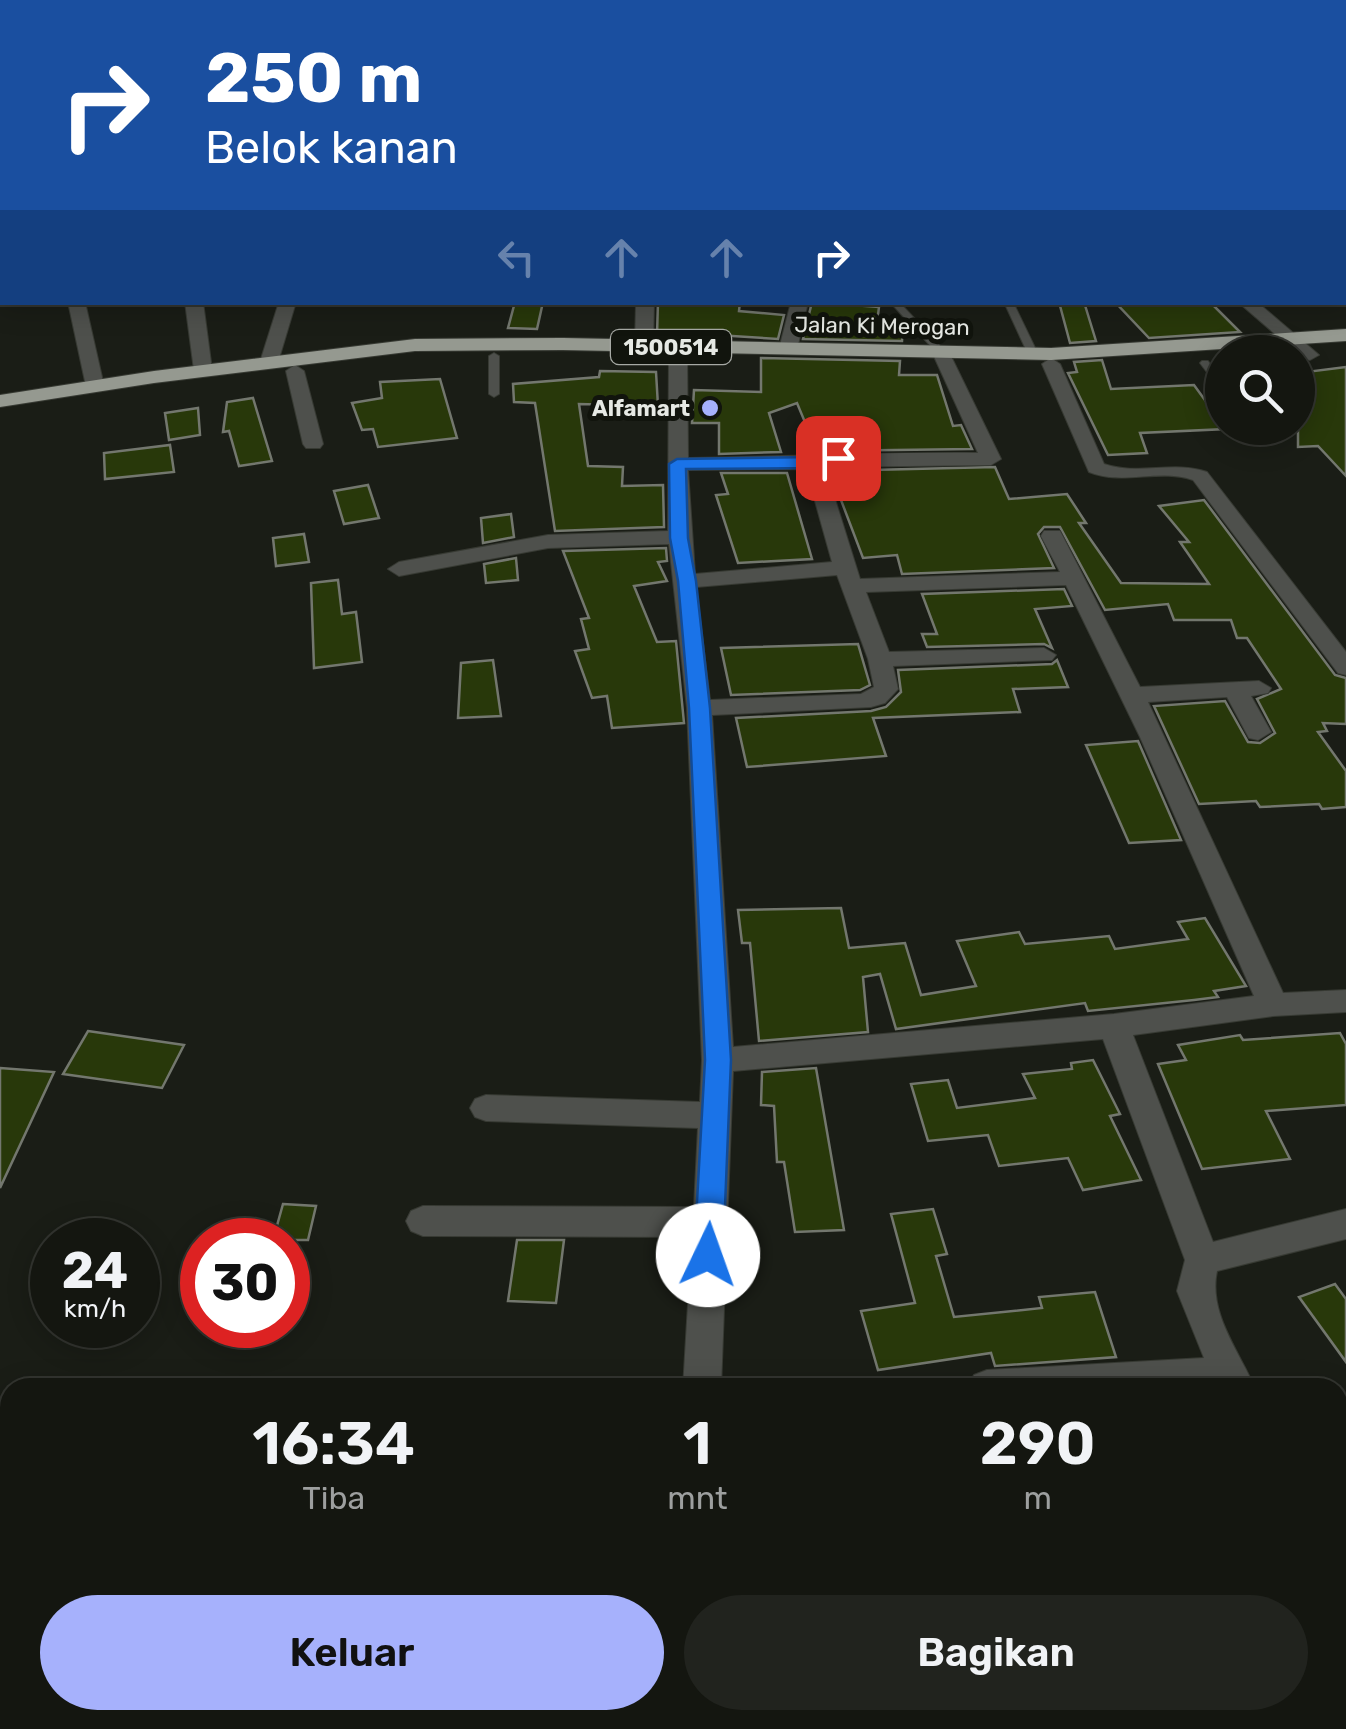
<!DOCTYPE html>
<html lang="id">
<style>
body{margin:0;font-family:Rubik,sans-serif;background:#21231e;color:#f1f3f6;height:100vh;display:flex;flex-direction:column;font-size:38px;white-space:nowrap}
*{box-sizing:border-box;margin:0}
p{font-size:32px;color:#9d9f9f}
.icon{flex:none;width:55px;height:55px;fill:none;stroke:currentColor;stroke-width:2;stroke-linecap:round;stroke-linejoin:round}
.map{position:relative;flex:1;overflow:hidden}
.panel{position:absolute;left:0px;top:1378px;width:1348px;height:352px;display:flex;flex-direction:column;background:#141610;border-radius:30px 30px 0 0;box-shadow:0 5px 25px #0003,0 0 0 2px #333530}
.panel>*{flex:none}
.hud{position:absolute;left:0px;top:0px;width:1348px;height:305px;box-shadow:0 5px 25px #0003,0 0 0 2px #333530;background:#1a4fa0;color:#fff;overflow:hidden}
.controls{position:absolute;left:1205px;top:335px;display:grid;gap:20px}
.controls a{display:grid;place-items:center;width:110px;height:110px;border-radius:50%;background:#141610;box-shadow:0 5px 25px #0003,0 0 0 2px #333530;font-size:50px}
.speed{position:absolute;left:30px;top:1218px;display:flex;gap:20px;font-size:50px;font-weight:700;text-align:center}
.speed>*{display:grid;place-content:center;width:130px;height:130px;border-radius:50%;background:#141610;box-shadow:0 5px 25px #0003,0 0 0 2px #333530;line-height:1}
.speed small{font-size:25px;font-weight:400}
.speed .limit{border:15px solid #d22;background:#fff;color:#111}
.pin{position:absolute;display:grid;place-items:center;width:85px;height:85px;color:#fff;margin:-42px;border-radius:20px;box-shadow:0 5px 15px #0006}
.me{position:absolute;width:110px;margin:-55px;rotate:3deg;stroke-linejoin:round;filter:drop-shadow(0 0 8px #0008)}
.turn{display:flex;align-items:center;gap:35px;height:210px;padding:0 40px;font-size:45px}
.turn .icon{width:130px;height:130px;stroke-width:2.5}
.turn b{display:block;font-size:70px;line-height:85px}
.lanes{display:flex;align-items:center;height:95px;padding:0 40px;background:#0003;justify-content:center;gap:50px;direction:ltr}
.lanes .off{opacity:.35}
.eta{display:flex;justify-content:space-evenly;align-items:center;height:170px;text-align:center}
.eta b{font-size:60px;font-weight:600;line-height:70px}
.button{display:flex;gap:20px;margin-top:auto;padding:20px 40px}
.button a{flex:1;height:115px;border-radius:60px;background:#a6b1fc;color:#111;font-size:40px;font-weight:600;line-height:115px;text-align:center}
.button a+a{background:#21231e;color:#f1f3f6}
.map>svg:first-child{display:block}
.building{fill:#28380a;stroke:#73776e;stroke-width:2.5}
.lines{fill:none;stroke-linecap:round;stroke-linejoin:round}
.lane-casing{stroke:#373a33;stroke-width:2}
.street-casing{stroke:#373a33;stroke-width:2}
.highway-casing{stroke:#373a33;stroke-width:2}
.lane{fill:#4e504c;fill-rule:evenodd}
.street{fill:#4e504c;fill-rule:evenodd}
.highway{fill:#959990;fill-rule:evenodd}
.route{fill:#1a73e8;stroke:#114b97;stroke-width:2.5}
.poi-dot{fill:#a6b1fc;stroke:#11140d;stroke-width:4}
.labels{text-anchor:middle;dominant-baseline:central;stroke-width:10;stroke-linejoin:round;paint-order:stroke}
.far-street-label{font-size:22px;fill:#e6e9e4;stroke:#11140d}
.shield{fill:#11140d;stroke:#a6a9a4;stroke-width:2.5}
.shield-label{font-size:22px;font-weight:bold;fill:#e6e9e4}
.far-poi-label{font-size:22px;font-weight:bold;fill:#e6e9e4;stroke:#11140d;text-anchor:end}
</style>
<div class="map">
<svg width="1346" height="1729" viewBox="0 0 1346 1729">
<rect width="100%" height="100%" fill="#1a1d16"/>
<g class="building">
<path d="M515,302H543L537,329L508,328Z"/>
<path d="M658,302H740L739,311L784,315L778,339L685,333L657,335Z"/>
<path d="M812,302L879,307L877,323L903,325L902,341L803,339Z"/>
<path d="M1059,302H1084L1096,341L1070,343Z"/>
<path d="M1115,302H1210L1240,332L1149,338Z"/>
<path d="M761,358L900,361L899,375H937L953,426L961,425L972,449L817,451L797,403L769,413L781,452L719,454V423H692L694,390L761,392Z"/>
<path d="M1102,360L1111,389L1194,385L1226,429L1140,433L1147,453L1108,455L1068,373L1077,372L1074,362Z"/>
<path d="M1346,367V476L1318,446L1298,447V373Z"/>
<path d="M600,371L656,372L658,406L579,404L588,466L623,467L622,486L663,485L664,527L555,531L535,403L514,402L513,384L599,377Z"/>
<path d="M440,379L457,438L378,447L373,429L362,430L352,403L382,398L380,382Z"/>
<path d="M253,398L272,461L239,466L229,431L223,432L227,402Z"/>
<path d="M198,408L200,435L169,440L165,413Z"/>
<path d="M170,445L174,472L105,479L104,453Z"/>
<path d="M995,467L1009,499L1067,494L1086,523H1079L1121,583L1209,584L1180,542H1189L1159,506L1204,500L1335,675L1346,678V724L1323,723L1327,731L1318,732L1346,771V807L1322,809L1319,804L1260,807L1256,801L1199,804L1154,706L1225,701L1248,742L1260,743L1275,733L1257,699L1281,689L1247,638H1237L1231,620H1174L1168,604L1105,610L1060,527H1044L1038,534L1054,568L902,574L897,555L863,558L830,471Z"/>
<path d="M721,473H787L812,559L738,563L716,495L728,494Z"/>
<path d="M368,485L379,518L344,524L334,491Z"/>
<path d="M511,514L514,537L483,543L481,518Z"/>
<path d="M304,534L309,562L276,566L273,538Z"/>
<path d="M666,548L667,561L658,562L667,581L634,586L657,642L676,641L684,723L612,728L607,696L592,698L575,651L589,649L581,619L589,618L563,551Z"/>
<path d="M516,558L518,580L486,583L484,564Z"/>
<path d="M338,580L342,614L356,612L362,662L314,668L311,583Z"/>
<path d="M1064,589L1072,606L1035,609L1052,648L1044,644L927,647L922,634H937L922,594Z"/>
<path d="M858,644L870,685L860,690L731,695L721,648Z"/>
<path d="M493,660L501,716L458,718L461,663Z"/>
<path d="M1057,660L1068,687L1013,689L1020,712L873,718L886,756L747,767L736,718L871,711L886,707L901,692L898,670L1052,664Z"/>
<path d="M1138,741L1181,840L1129,843L1086,745Z"/>
<path d="M841,908L849,948L905,943L921,995L976,986L957,941L1019,932L1025,944L1109,936L1115,949L1188,939L1178,922L1205,918L1246,986L1214,991L1218,997L1194,1000L1088,1011L1085,1003L896,1029L880,974L863,977L868,1032L759,1041L750,943H742L738,910Z"/>
<path d="M88,1031L184,1045L162,1088L63,1074Z"/>
<path d="M1340,1033L1346,1044V1105L1266,1111L1290,1159L1202,1169L1158,1064L1186,1060L1178,1045L1240,1035L1243,1040Z"/>
<path d="M1093,1060L1120,1114L1110,1116L1141,1180L1083,1190L1068,1158L999,1166L988,1135L928,1141L911,1084L948,1080L957,1108L1035,1098L1023,1074L1072,1069L1071,1063Z"/>
<path d="M0,1068L54,1072L0,1188Z"/>
<path d="M816,1068L844,1230L795,1232L784,1162H777L774,1106L761,1105L762,1072Z"/>
<path d="M283,1204L316,1206L308,1240H273Z"/>
<path d="M933,1209L947,1254L936,1256L954,1317L1042,1308L1039,1297L1095,1292L1116,1357L995,1366L991,1353L878,1370L861,1311L915,1303L891,1214Z"/>
<path d="M517,1240H564L556,1303L508,1301Z"/>
<path d="M1335,1284L1346,1299V1362L1299,1297Z"/>
</g>
<g class="lines">
<g class="lane-casing">
<g id="lane">
<path d="M890,302H899L944,350V354H938Z"/>
<path d="M1004,302H1013L1038,354L1036,356L1028,354Z"/>
<path d="M494,353L499,356V394L494,397L489,394V356Z"/>
<path d="M1202,361H1208L1222,380V389L1219,388L1200,363Z"/>
</g>
</g>
<g class="street-casing">
<g id="street">
<path d="M213,0H241L243,2H215Z"/>
<path d="M666,0H678L679,2H667Z"/>
<path d="M834,0H846L848,2H836Z"/>
<path d="M1224,0H1237L1239,2H1226Z"/>
<rect x="1345" y="33" width="1" height="8"/>
<rect x="1345" y="78" width="1" height="9"/>
<rect x="0" y="106" width="2" height="8"/>
<rect x="1345" y="161" width="1" height="9"/>
<path d="M2,192V202L0,203V193Z"/>
<path d="M0,243L2,244V257L0,256Z"/>
<rect x="1345" y="256" width="1" height="11"/>
<path d="M68,302H85L104,386L102,390H88L86,386Z"/>
<path d="M185,302H203L212,370L210,374H196L194,370Z"/>
<path d="M279,302H296L278,362L269,367L260,362Z"/>
<path d="M636,302H654L653,346L644,351L635,346Z"/>
<path d="M791,302H808L797,349L788,354L779,349Z"/>
<path d="M1238,302H1257L1319,355L1310,360L1304,359Z"/>
<path d="M678,342L687,347L688,458C785,457 881,452 978,453L932,352L935,348H947L1001,459L991,465L825,467L860,579L1060,572L1041,536L1044,531H1060L1140,687L1259,681L1271,688L1268,693L1251,696L1271,732L1258,740L1249,738L1227,697L1148,702L1283,993L1346,990V1012L1273,1016L1133,1035L1213,1242L1346,1209V1239L1217,1271C1208,1313 1239,1351 1255,1388L968,1387L974,1375L987,1370L1204,1358L1177,1291L1185,1260L1103,1039L733,1071L721,1388H683L692,1237L423,1236L411,1231L406,1221L411,1211L423,1206L694,1207L698,1128L486,1121L475,1117L470,1108L475,1099L486,1095L700,1102L702,1060L687,708L669,544L548,548L399,576L388,569L399,562L548,535L668,531L669,347ZM806,469L832,562L695,574L688,470ZM837,575L868,659L874,687L861,694L710,700L696,587ZM1066,585L1140,737L1254,996L1114,1014L733,1047L712,715L871,707L885,703L898,689L893,666L1052,660L1056,655L1044,648L889,652L866,592Z"/>
<path d="M1051,358L1060,364L1104,464C1138,476 1173,460 1207,472L1346,652V675L1338,673L1193,480C1159,468 1124,486 1089,472L1042,364Z"/>
<path d="M295,365L304,371L323,444L320,448H306L303,444L286,371Z"/>
<path d="M1338,1572L1346,1575V1628L1338,1624Z"/>
<rect x="650" y="1720" width="44" height="9"/>
</g>
</g>
<g class="highway-casing">
<path id="highway" d="M1346,329V341L1051,360L563,350L415,351L154,383L0,407V395L154,371L415,339L563,338L1051,348Z"/>
</g>
<use href="#lane" class="lane"/>
<use href="#street" class="street"/>
<use href="#highway" class="highway"/>
</g>
<path class="route" d="M838,453L844,454V462L814,468L686,469L688,538L696,581L710,708L731,1060L723,1255L718,1264L708,1267L698,1264L694,1255L705,1060L689,708L678,581L670,538L669,464L677,459L814,457Z"/>
<circle class="poi-dot" cx="710" cy="408" r="10"/>
<g class="labels">
<g class="far-street-label">
<text transform="translate(882 326) rotate(1)">Jalan Ki Merogan</text>
</g>
<rect class="shield" x="611" y="330" width="120" height="34" rx="8"/>
<g class="shield-label">
<text x="671" y="347">1500514</text>
</g>
<g class="far-poi-label">
<text x="690" y="408">Alfamart</text>
</g>
</g>
</svg>
<div class="controls">
<a><svg class="icon" aria-label="search" viewBox="0 0 24 24"><circle cx="10" cy="10" r="6"/><path d="M15 15l6 6"/></svg></a>
</div>
<div class="speed"><div>24<small>km/h</small></div><div class="limit">30</div></div>
<div class="pin" style="left:838px;top:458px;background:#d93025"><svg class="icon" aria-label="arrive" viewBox="0 0 24 24"><path d="M6 21V4h12l-3 4 3 4H6"/></svg></div>
<svg class="me" style="left:708px;top:1255px" viewBox="-20 -20 40 40"><circle r="19" fill="#fff"/><path d="M0-13L10 11 0 6-10 11z" fill="#1a73e8"/></svg>
<div class="hud">
<div class="turn"><svg class="icon" aria-label="right" viewBox="0 0 24 24"><path d="M7 20v-9h11M14 6l5 5-5 5"/></svg><div><b>250 m</b>Belok kanan</div></div>
<div class="lanes"><svg class="icon off" aria-label="left" viewBox="0 0 24 24"><path d="M17 20v-9H6M10 6l-5 5 5 5"/></svg><svg class="icon off" aria-label="ahead" viewBox="0 0 24 24"><path d="M12 20V5M6 11l6-6 6 6"/></svg><svg class="icon off" aria-label="ahead" viewBox="0 0 24 24"><path d="M12 20V5M6 11l6-6 6 6"/></svg><svg class="icon" aria-label="right" viewBox="0 0 24 24"><path d="M7 20v-9h11M14 6l5 5-5 5"/></svg></div>
</div>
<section class="panel">
<div class="eta">
<div><b>16:34</b><p>Tiba</p></div>
<div><b>1</b><p>mnt</p></div>
<div><b>290</b><p>m</p></div>
</div>
<div class="button"><a>Keluar</a><a>Bagikan</a></div>
</section>
</div>
